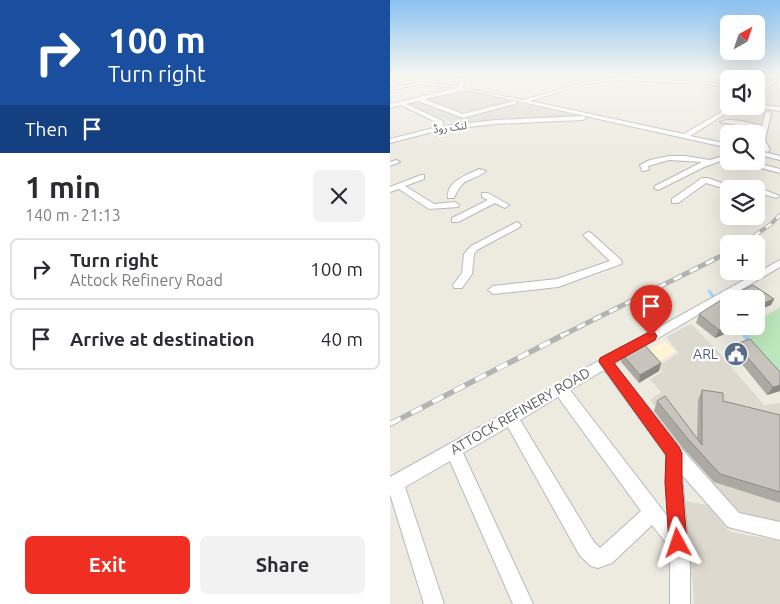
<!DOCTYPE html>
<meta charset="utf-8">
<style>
body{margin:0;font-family:Ubuntu,"Noto Sans Arabic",sans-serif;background:#f2f2f3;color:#2b2b33;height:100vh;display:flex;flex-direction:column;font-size:19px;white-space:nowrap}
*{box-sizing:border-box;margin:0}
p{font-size:16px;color:#7c7c81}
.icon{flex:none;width:28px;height:28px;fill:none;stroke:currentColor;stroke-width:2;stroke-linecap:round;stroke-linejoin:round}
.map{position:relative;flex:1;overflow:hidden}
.details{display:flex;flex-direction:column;background:#fff;width:390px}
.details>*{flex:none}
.hud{background:#1a4fa0;color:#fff;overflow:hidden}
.needle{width:32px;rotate:40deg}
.tools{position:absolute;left:330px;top:15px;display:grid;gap:10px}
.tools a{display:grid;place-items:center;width:45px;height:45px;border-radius:8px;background:#fff;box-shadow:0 5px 20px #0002;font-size:25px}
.pin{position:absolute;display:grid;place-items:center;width:42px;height:42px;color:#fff;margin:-51px -21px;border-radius:50% 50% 50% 0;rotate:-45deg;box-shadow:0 0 5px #0007}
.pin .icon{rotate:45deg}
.me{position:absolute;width:55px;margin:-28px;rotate:355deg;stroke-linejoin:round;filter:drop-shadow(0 0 4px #0008)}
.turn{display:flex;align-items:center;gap:18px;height:105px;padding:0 25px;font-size:22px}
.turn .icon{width:65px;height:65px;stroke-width:2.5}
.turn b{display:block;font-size:35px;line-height:42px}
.then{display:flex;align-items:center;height:48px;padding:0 25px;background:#0003;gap:10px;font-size:19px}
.round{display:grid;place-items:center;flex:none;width:52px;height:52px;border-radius:8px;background:#f2f2f3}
.head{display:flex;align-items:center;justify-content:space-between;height:85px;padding:0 25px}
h1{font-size:30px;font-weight:700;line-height:38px}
.cta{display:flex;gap:10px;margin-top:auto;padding:10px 25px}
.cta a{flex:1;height:58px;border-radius:8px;background:#f12e22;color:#fff;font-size:20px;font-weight:700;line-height:58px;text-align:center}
.cta a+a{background:#f2f2f3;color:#2b2b33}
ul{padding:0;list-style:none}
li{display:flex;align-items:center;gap:15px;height:62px;margin:0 10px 8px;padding:0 15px;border:2px solid #e1e1e2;border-radius:8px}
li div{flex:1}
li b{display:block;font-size:19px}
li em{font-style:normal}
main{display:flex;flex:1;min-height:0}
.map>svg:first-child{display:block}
.commercial{fill:#fff4d3}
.industrial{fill:#dddcd5}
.education{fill:#ddd9cf}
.green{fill:#bce6bb}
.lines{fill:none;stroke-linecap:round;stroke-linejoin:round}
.stream-far1{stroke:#9ed7ff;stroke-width:3}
.stream{stroke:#9ed7ff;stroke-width:4}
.minor-casing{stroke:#b6b9be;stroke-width:2}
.minor{fill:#fff;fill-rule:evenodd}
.rail-far2-casing{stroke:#b2b3b3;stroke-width:4}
.rail-far1-casing{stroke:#b2b3b3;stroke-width:5}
.rail-casing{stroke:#b2b3b3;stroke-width:5.5}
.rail-far2{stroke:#fff;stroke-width:2.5;stroke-dasharray:7;stroke-linecap:butt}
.rail-far1{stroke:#fff;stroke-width:3;stroke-dasharray:9;stroke-linecap:butt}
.rail{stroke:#fff;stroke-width:4;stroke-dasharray:12;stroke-linecap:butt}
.wall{fill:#aca9a3}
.shaded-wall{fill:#8c8984}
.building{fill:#c8c4bd;stroke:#8c8984}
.route{fill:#f12e22;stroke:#9d1e16}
.labels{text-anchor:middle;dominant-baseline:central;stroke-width:4.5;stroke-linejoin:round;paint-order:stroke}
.far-street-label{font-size:11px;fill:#595d62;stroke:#fff}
.service-label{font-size:14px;fill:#4e5e75;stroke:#fff;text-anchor:end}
.street-label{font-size:14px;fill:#595d62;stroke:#fff}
</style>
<main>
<section class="details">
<div class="hud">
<div class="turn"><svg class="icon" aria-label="right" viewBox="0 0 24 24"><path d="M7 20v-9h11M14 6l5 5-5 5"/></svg><div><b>100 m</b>Turn right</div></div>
<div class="then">Then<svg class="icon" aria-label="arrive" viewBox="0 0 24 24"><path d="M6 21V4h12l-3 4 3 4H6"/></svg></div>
</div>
<div class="head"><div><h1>1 min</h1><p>140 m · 21:13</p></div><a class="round"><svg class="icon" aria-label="close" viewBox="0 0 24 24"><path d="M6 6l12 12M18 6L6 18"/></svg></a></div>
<ul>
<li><svg class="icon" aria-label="right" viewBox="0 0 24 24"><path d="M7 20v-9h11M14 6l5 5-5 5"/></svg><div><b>Turn right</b><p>Attock Refinery Road</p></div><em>100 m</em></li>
<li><svg class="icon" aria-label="arrive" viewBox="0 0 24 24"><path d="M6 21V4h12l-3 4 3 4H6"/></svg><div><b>Arrive at destination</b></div><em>40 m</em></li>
</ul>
<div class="cta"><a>Exit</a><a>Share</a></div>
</section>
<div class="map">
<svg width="390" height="604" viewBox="0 0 390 604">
<rect width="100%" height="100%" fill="#edeae0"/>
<path class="commercial" d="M275,341L286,352L266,363L255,351Z"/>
<path class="industrial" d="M70,89L124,102L198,118L66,124L16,103Z"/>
<g class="education">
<path d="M301,324L326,349L374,405L390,403V522L346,513L260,400L271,392L260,379L272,372L269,365L289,353L276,337Z"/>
<path d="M293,501L318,505L340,532L390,541V604H304L303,584L294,535Z"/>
</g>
<path class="green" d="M390,307V373L350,332L360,326H366V322Z"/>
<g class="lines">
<g class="stream-far1">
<path d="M319,291L326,300"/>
<path d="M347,326L355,336"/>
</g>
<path class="stream" d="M354,335L361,343"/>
<g class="minor-casing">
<g id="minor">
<path d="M383,75H387L388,79L382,85L366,94V91L384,78Z"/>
<path d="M70,78L75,80L72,88L133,100L195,82L227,78L319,82L339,86V89L319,84L227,80L195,84L140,101L294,134L341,106H348L300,136L339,144V148L77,90L34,99L73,114L124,101L127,103L73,118L28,101L16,104L53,121V126L106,120L193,116L196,118L193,120L106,124L50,130L0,143V139L47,127L48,123L11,105L0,108V104L66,88L31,84L0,90V88L31,82L68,87L70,80L50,83L48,82Z"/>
<path d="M366,104L390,107V111L364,107Z"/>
<path d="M378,111L381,113L375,140L380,150L377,152C368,147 369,138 371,129L330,122C341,117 360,123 372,126L375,113Z"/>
<path d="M366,150L390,156V160L366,154Z"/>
<path d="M339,154V158L314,167L268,190L264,188L265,186L312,162L279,160L258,166L259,169L255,171H252L250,165L260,160L279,156H295L320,160Z"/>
<path d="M6,160L10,162L0,166V162Z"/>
<path d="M360,161L390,169V173L359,165L358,163Z"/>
<path d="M89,169L96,171C79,184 75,174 64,198H58C56,181 77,175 89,169Z"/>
<path d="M31,175H34V179L15,186L44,204L65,202L69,205L68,207L39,209L9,189L0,192V187Z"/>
<path d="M312,178H318L348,189L339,190L316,183L288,203H282V199Z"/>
<path d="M348,182H354L390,196L386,198L366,192V189H357L348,186Z"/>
<path d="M92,193H98L119,205L115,208L105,203L68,222H62V218L98,200L92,197Z"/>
<path d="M127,222L131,225L130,227L87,250L84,254L82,274L72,288H64L63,285L72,273L74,254L81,246Z"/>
<path d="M198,232L201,233L231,260L232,262L231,264L168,287L103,294L98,290L103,286L167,279L220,261L195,237L193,235Z"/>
<path d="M390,260V267L224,364L290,447L349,513L390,522V540L338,527L292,475L300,566V604H280V548L262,525L222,563L208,568L201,566L190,556L118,427L73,453L143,604H123L60,461L15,487L54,604H34L0,494V477ZM214,370L276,455L278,517L180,390ZM168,397L251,511L210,548L204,542L130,420Z"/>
</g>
</g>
<use href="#minor" class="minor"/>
<g class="rail-far2-casing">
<path id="rail-far2" d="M353,244L381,224L390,215"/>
</g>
<g class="rail-far1-casing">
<path id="rail-far1" d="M171,336L339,252"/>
</g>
<g class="rail-casing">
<path id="rail" d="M0,424L173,335"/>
</g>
<use href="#rail-far2" class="rail-far2"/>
<use href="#rail-far1" class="rail-far1"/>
<use href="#rail" class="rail"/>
</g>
<g class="wall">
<path d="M342,75H381L379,79L342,77Z"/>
<path d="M363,285L384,299L381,305L366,311V299H345L347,293Z"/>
<path d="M309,314L339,326H347L345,330L325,338L306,323Z"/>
<path d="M346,344L390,391L377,395L342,352Z"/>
<path d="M232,354L271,363L269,371L249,383L231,362Z"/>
<path d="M312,390L333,401L390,415V503L324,482L292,447L264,411L267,401L307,439L308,400Z"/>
</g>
<g class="shaded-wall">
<path d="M384,299L381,305L366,311V306Z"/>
<path d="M339,326H347L345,330L325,338L329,330Z"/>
<path d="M271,363L269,371L249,383L250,375Z"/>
<path d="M390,385V391L377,395L383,387Z"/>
</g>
<g class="building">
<path d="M363,285L384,299L366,306V299H353L347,293Z"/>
<path d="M331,300L339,309V326L329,330L309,314Z"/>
<path d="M360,339L390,372V385L383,387L346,344Z"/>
<path d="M252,342L271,363L250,375L232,354Z"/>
<path d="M312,390L333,393V401L390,415V492L330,474L297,438L267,401L275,396L312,445Z"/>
</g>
<linearGradient id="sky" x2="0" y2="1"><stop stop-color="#8ac2f1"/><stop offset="0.47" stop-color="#f7f6f1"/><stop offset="1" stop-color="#f7f6f1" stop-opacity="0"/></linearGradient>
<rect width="390" height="159" fill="url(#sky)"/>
<path class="route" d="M261,331L265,333L267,336L265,340L224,363L289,447L292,453V482L297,543L295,550L288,552L282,550L279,543L275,482L276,455L209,362L210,358Z"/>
<defs>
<g id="civic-disc" transform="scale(1.25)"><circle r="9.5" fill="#5c6f8a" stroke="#fff"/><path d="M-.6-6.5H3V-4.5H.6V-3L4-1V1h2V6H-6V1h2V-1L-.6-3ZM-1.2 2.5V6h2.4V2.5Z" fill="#fff"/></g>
</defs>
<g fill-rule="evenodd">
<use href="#civic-disc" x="346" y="354"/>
</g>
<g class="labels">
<g class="far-street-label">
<text transform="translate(60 127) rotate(-7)">لنک روڈ</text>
</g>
<g class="service-label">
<text x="328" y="354">ARL</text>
</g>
<g class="street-label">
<text transform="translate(130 411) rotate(-30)">ATTOCK REFINERY ROAD</text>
</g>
</g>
</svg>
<div class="tools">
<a><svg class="needle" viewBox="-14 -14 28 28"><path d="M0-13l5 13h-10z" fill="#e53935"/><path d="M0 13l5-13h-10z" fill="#7c7c81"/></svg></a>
<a><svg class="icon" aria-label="sound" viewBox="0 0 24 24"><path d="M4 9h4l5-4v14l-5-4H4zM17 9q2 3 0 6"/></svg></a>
<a><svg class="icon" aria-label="search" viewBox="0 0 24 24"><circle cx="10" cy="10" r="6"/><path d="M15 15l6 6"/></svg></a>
<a><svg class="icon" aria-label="layers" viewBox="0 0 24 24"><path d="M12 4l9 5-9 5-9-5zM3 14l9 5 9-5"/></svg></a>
<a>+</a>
<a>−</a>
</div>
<div class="pin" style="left:261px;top:336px;background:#d93025"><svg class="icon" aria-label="arrive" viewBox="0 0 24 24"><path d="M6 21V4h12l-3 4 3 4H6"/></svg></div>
<svg class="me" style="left:288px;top:543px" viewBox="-20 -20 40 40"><path d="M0-17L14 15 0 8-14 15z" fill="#f12e22" stroke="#fff" stroke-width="4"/></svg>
</div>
</main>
